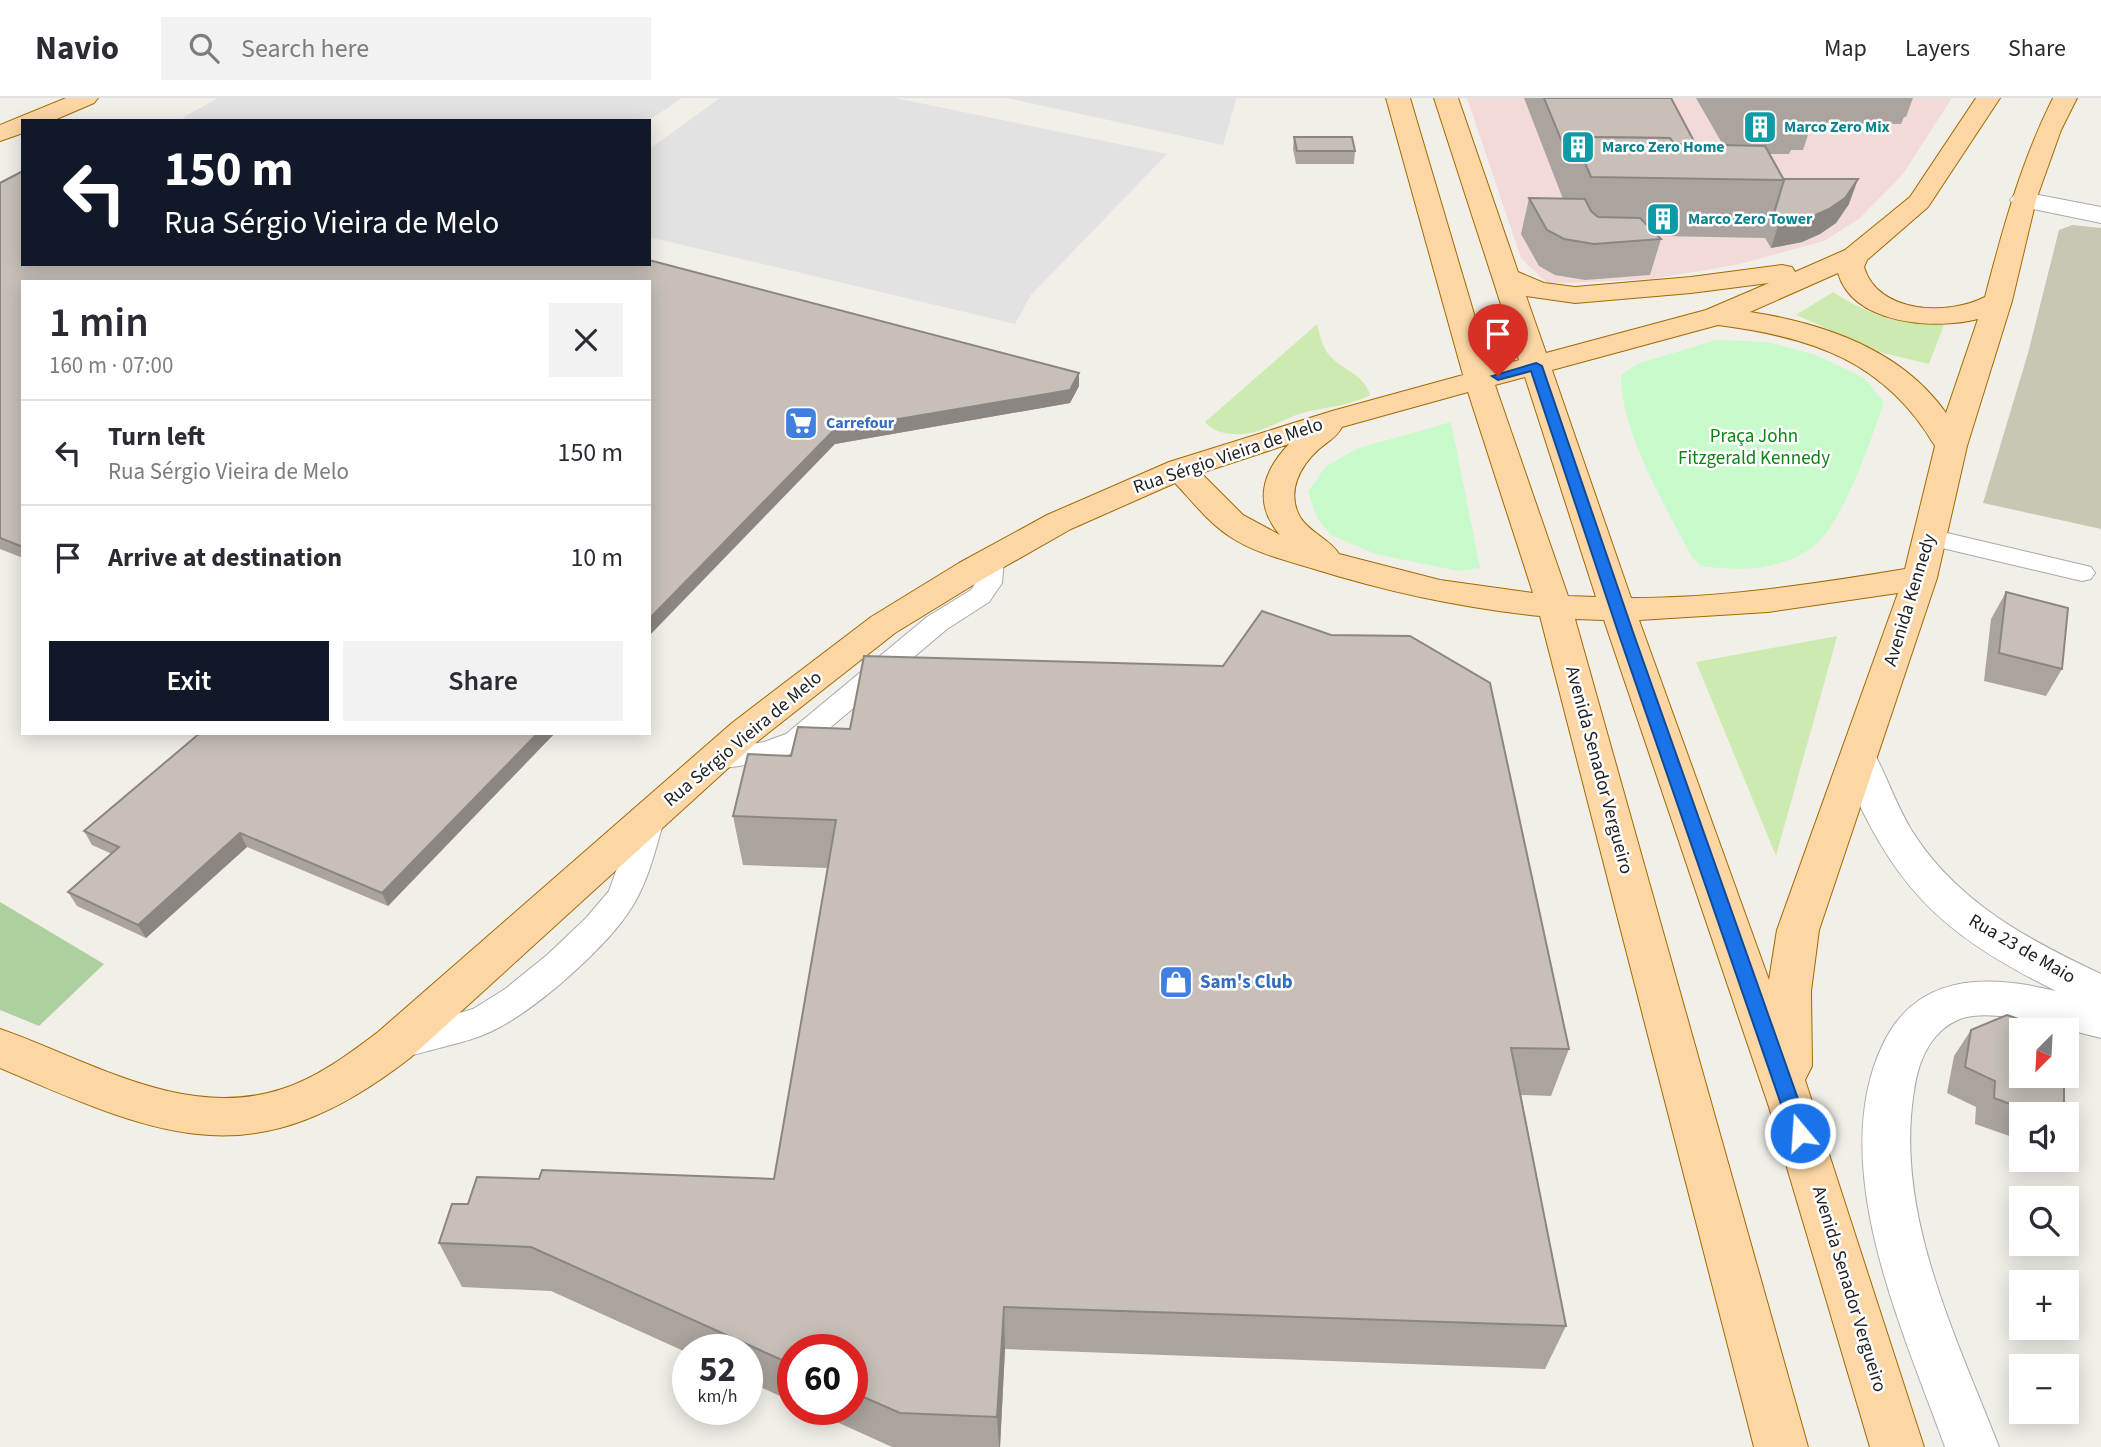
<!DOCTYPE html>
<meta charset="utf-8">
<style>
body{margin:0;font-family:"Source Sans 3",sans-serif;background:#f2f2f3;color:#2b2b33;height:100vh;display:flex;flex-direction:column;font-size:26px;white-space:nowrap}
*{box-sizing:border-box;margin:0}
p{font-size:23px;color:#7c7c81}
.icon{flex:none;width:38px;height:38px;fill:none;stroke:currentColor;stroke-width:2;stroke-linecap:round;stroke-linejoin:round}
.map{position:relative;flex:1;overflow:hidden}
.side{position:absolute;left:21px;top:182px;width:630px;height:455px;display:flex;flex-direction:column;background:#fff;border-radius:0px;box-shadow:0 4px 18px #0003}
.side>*{flex:none}
.guide{position:absolute;left:21px;top:21px;width:630px;height:147px;border-radius:0px;box-shadow:0 4px 18px #0003;background:#111827;color:#fff;overflow:hidden}
.needle{width:46px;rotate:204deg}
.buttons{position:absolute;left:2009px;top:920px;display:grid;gap:14px}
.buttons a{display:grid;place-items:center;width:70px;height:70px;border-radius:0px;background:#fff;box-shadow:0 4px 18px #0003;font-size:35px}
.speed{position:absolute;left:672px;top:1236px;display:flex;gap:14px;font-size:35px;font-weight:700;text-align:center}
.speed>*{display:grid;place-content:center;width:91px;height:91px;border-radius:50%;background:#fff;box-shadow:0 4px 18px #0003;line-height:1}
.speed small{font-size:18px;font-weight:400}
.speed .limit{border:10px solid #d22;background:#fff;color:#111}
.pin{position:absolute;display:grid;place-items:center;width:60px;height:60px;color:#fff;margin:-72px -30px;border-radius:50% 50% 50% 0;rotate:-45deg;box-shadow:0 0 7px #0007}
.pin .icon{rotate:45deg}
.me{position:absolute;width:77px;margin:-38px;rotate:342deg;stroke-linejoin:round;filter:drop-shadow(0 0 5px #0008)}
.turn{display:flex;align-items:center;gap:24px;height:147px;padding:0 28px;font-size:32px}
.turn .icon{width:91px;height:91px;stroke-width:2.5}
.turn b{display:block;font-size:49px;line-height:60px}
.round{display:grid;place-items:center;flex:none;width:74px;height:74px;border-radius:0px;background:#f2f2f3}
.summary{display:flex;align-items:center;justify-content:space-between;height:119px;padding:0 28px}
h1{font-size:42px;font-weight:600;line-height:52px}
.cta{display:flex;gap:14px;margin-top:auto;padding:14px 28px}
.cta a{flex:1;height:80px;border-radius:0px;background:#111827;color:#fff;font-size:28px;font-weight:600;line-height:80px;text-align:center}
.cta a+a{background:#f2f2f3;color:#2b2b33}
ul{padding:0;list-style:none}
li{display:flex;align-items:center;gap:21px;height:105px;padding:0 28px;border-top:2px solid #e1e1e2}
li div{flex:1}
li b{display:block;font-size:26px}
li em{font-style:normal}
header{display:flex;align-items:center;gap:42px;box-sizing:border-box;height:98px;padding:0 35px;background:#fff;border-bottom:2px solid #e1e1e2}
header strong{font-size:33px}
nav{display:flex;gap:38px;margin-inline-start:auto;font-size:24px}
.search{width:490px;height:63px;background:#f2f2f3;display:flex;align-items:center;gap:18px;box-sizing:border-box;padding:0 24px;border-radius:0px;color:#7c7c81;font-size:26px}
.map>svg:first-child{display:block}
.commercial{fill:#f2dad9}
.construction{fill:#c7c7b4}
.grass{fill:#cdebb0}
.forest{fill:#add19e}
.park{fill:#c8facc}
.parking{fill:#e2e2e2}
.lines{fill:none;stroke-linecap:round;stroke-linejoin:round}
.lane-casing{stroke:#a9a9a9;stroke-width:2}
.street-casing{stroke:#a9a9a9;stroke-width:2}
.primary-casing{stroke:#a06b00;stroke-width:2}
.lane{fill:#fff;fill-rule:evenodd}
.street{fill:#fff;fill-rule:evenodd}
.primary{fill:#fcd6a4;fill-rule:evenodd}
.wall{fill:#aba49e}
.shaded-wall{fill:#8b8681}
.building{fill:#c7bfb8;stroke:#8b8681;stroke-width:2}
.route{fill:#1a73e8;stroke:#114b97;stroke-width:2}
.labels{text-anchor:middle;dominant-baseline:central;stroke-width:5;stroke-linejoin:round;paint-order:stroke}
.far-culture-label{font-size:16px;font-weight:bold;fill:#0d838f;stroke:#fff;text-anchor:start}
.far-shop-label{font-size:16px;font-weight:bold;fill:#366cbe;stroke:#fff;text-anchor:start}
.park-label{font-size:19px;fill:#0c8416;stroke:#fff}
.street-label{font-size:19px;fill:#222;stroke:#fff}
.shop-label{font-size:19px;font-weight:bold;fill:#366cbe;stroke:#fff;text-anchor:start}
</style>
<header>
<strong>Navio</strong>
<div class="search"><svg class="icon" aria-label="search" viewBox="0 0 24 24"><circle cx="10" cy="10" r="6"/><path d="M15 15l6 6"/></svg>Search here</div>
<nav><a>Map</a><a>Layers</a><a>Share</a></nav>
</header>
<div class="map">
<svg width="2101" height="1349" viewBox="0 0 2101 1349">
<rect width="100%" height="100%" fill="#f2efe9"/>
<path class="commercial" d="M1467,0H1952L1903,76L1859,121L1824,143L1736,167L1652,181L1548,186L1521,160Z"/>
<path class="construction" d="M2072,127L2101,130V431L1983,405L2028,255L2059,132Z"/>
<g class="grass">
<path d="M1833,194C1872,219 1899,226 1944,227L1929,266L1883,255L1796,217Z"/>
<path d="M1317,226C1320,239 1323,253 1334,262C1347,274 1365,278 1370,297C1350,308 1324,309 1302,315C1280,322 1258,338 1234,336C1223,336 1211,332 1205,324Z"/>
<path d="M1837,538V539L1776,758L1696,564Z"/>
</g>
<path class="forest" d="M0,804L104,866L39,928L0,912Z"/>
<g class="park">
<path d="M1716,242L1768,244L1816,257L1864,280L1884,304C1871,341 1842,430 1810,451C1777,473 1738,473 1701,468L1691,458C1666,409 1620,332 1621,277L1637,266Z"/>
<path d="M1451,324L1480,470L1458,473L1376,456L1331,437L1317,420L1308,394L1326,368L1359,350Z"/>
</g>
<g class="parking">
<path d="M218,0H682L648,23H192L182,20Z"/>
<path d="M720,0H895L1167,56L1031,197L1015,226L649,139V51Z"/>
<path d="M1007,0H1235L1236,1L1223,47Z"/>
</g>
<g class="lines">
<g class="lane-casing">
<g id="lane">
<path d="M1930,431L2091,469L2095,475L2091,481L2082,483L1921,445L1917,439L1921,433Z"/>
<path d="M991,454L1000,456L1004,462L1002,485L989,504L947,531L806,650L768,664L717,671L707,667L702,660L707,653L764,644L786,636L927,519L971,492L976,484L978,462L982,456Z"/>
<path d="M650,708L661,711L665,719C656,749 649,782 632,809C608,848 539,909 498,930C478,941 454,946 432,952C416,956 402,962 386,956L381,946L386,936L473,911L505,891L547,857L586,820L609,793L635,719L639,711Z"/>
</g>
</g>
<g class="street-casing">
<g id="street">
<path d="M2023,94L2101,109V125L2014,107L2010,102L2014,97Z"/>
<path d="M1858,647L1872,651C1887,678 1896,707 1912,733C1956,803 2028,842 2101,876V940C2067,932 1993,908 1960,921C1930,933 1918,964 1914,993C1894,1115 1956,1238 1999,1349H1945C1903,1232 1824,1065 1884,944C1919,874 1990,877 2056,893C1935,833 1891,786 1839,661L1844,651Z"/>
</g>
</g>
<g class="primary-casing">
<g id="primary">
<path d="M66,0H98L94,5L52,23H23V35L0,43V27Z"/>
<path d="M1386,0H1410L1490,270L1519,262L1434,0H1458L1518,174L1544,185L1575,189L1691,179L1782,167L1792,169L1795,174L1845,152L1910,99L1976,0H2000L1928,109L1867,162L1864,169C1878,216 1948,218 1985,199C2003,130 2021,64 2053,0H2077L2061,32L2036,102L2012,203L1967,348L1937,480L1819,832L1811,893L1812,968L1805,982L1924,1349H1870L1769,1009L1604,522L1575,521L1808,1349H1754L1540,518C1462,510 1388,494 1314,471C1285,462 1254,455 1229,438C1208,424 1192,403 1175,385L1071,431L983,481L895,535L758,643L410,960C254,1081 165,1041 0,970V931C89,962 184,1023 282,991C317,980 349,956 378,934L732,625L871,519L959,465L1047,417L1169,364L1332,313L1463,277ZM1838,175C1853,227 1935,232 1978,221L1946,315C1902,252 1823,225 1750,214ZM1769,185L1706,212L1546,255L1526,198L1575,205L1691,195ZM1718,227C1812,239 1885,263 1935,348L1905,471C1814,486 1723,500 1631,500L1552,272ZM1525,279L1596,499L1568,498L1495,287ZM1468,294L1533,495L1440,482L1339,456C1330,441 1310,435 1300,419C1286,394 1300,368 1319,351C1327,344 1337,339 1342,329ZM1289,346C1262,374 1253,406 1280,437L1243,417L1201,375ZM1898,495L1777,832L1769,882L1639,522L1768,514Z"/>
</g>
</g>
<use href="#lane" class="lane"/>
<use href="#street" class="street"/>
<use href="#primary" class="primary"/>
</g>
<g class="wall">
<path d="M1524,0H1671L1696,47H1723L1696,0H1913L1906,19H1904L1901,26L1812,25L1803,52H1791L1789,56H1770L1784,81L1849,106L1836,125L1820,136L1802,144L1771,150L1765,140L1658,138L1661,141L1650,177L1585,182L1555,177L1539,168L1521,136L1529,100L1563,101Z"/>
<path d="M1294,39L1355,53L1354,66H1296L1293,51Z"/>
<path d="M0,85L1079,288L1070,305L835,346L23,184V460L0,451Z"/>
<path d="M2006,494L2062,571L2046,598L1984,583L1991,521Z"/>
<path d="M200,635H555L388,808L247,749L146,840L77,808L68,794L112,756L92,747L84,733Z"/>
<path d="M748,656L1569,951L1551,998L1521,997L1566,1228L1545,1271L1005,1251L1000,1349H892L808,1311H852V1251H793V1304L747,1283V1251H688V1255L551,1193L462,1189L439,1145L468,1106L539,1081H774L828,770L743,767L733,718Z"/>
<path d="M1971,932L2064,1017H2021V1042L1975,1026L1976,1009L1947,995L1954,958Z"/>
</g>
<g class="shaded-wall">
<path d="M1858,81L1849,106L1836,125L1820,136L1802,144L1771,150L1779,125Z"/>
<path d="M1079,275V288L1070,305L835,346L649,538V521L834,332Z"/>
<path d="M538,635H555L388,808L382,795Z"/>
<path d="M240,735L247,749L146,840L138,827Z"/>
<path d="M1004,1209L1005,1251L1000,1349H999L997,1319Z"/>
</g>
<g class="building">
<path d="M1544,0H1671L1696,47L1674,46L1670,40L1574,39L1569,61Z"/>
<path d="M1294,39H1352L1355,53H1297Z"/>
<path d="M1574,39L1670,40L1674,46L1765,48L1784,82L1591,79Z"/>
<path d="M23,73V166H649V162L1079,275L1070,292L834,332L649,521V184H23V449L0,440V85Z"/>
<path d="M1784,81H1858L1845,100L1829,111L1811,119L1779,125L1774,115L1784,82Z"/>
<path d="M1529,100L1585,101L1591,113L1598,119L1640,120L1661,141L1594,146L1564,141L1547,132Z"/>
<path d="M2006,494L2068,510L2062,571L1999,555Z"/>
<path d="M1262,513L1331,537L1410,538L1490,585L1569,951L1511,950L1566,1228L1004,1209L997,1319L900,1315L852,1294V1251H793V1267L531,1149L439,1145L452,1106H468L477,1079L539,1081L542,1072L774,1081L836,722L733,718L748,656L791,658L798,629L850,631L864,558L1223,568Z"/>
<path d="M200,635H538L382,795L240,735L138,827L68,794L119,749L84,733Z"/>
<path d="M2007,917L2053,933H2021V978H2064V1017H2041L1994,1000L1995,983L1965,969L1971,932Z"/>
</g>
<path class="route" d="M1536,265L1542,268L1634,537L1810,1035L1807,1041L1800,1043L1793,1041L1791,1035L1619,537L1531,273L1498,282L1492,278Z"/>
<defs>
<g id="building-square" transform="scale(1.75)"><rect x="-9" y="-9" width="18" height="18" rx="4" fill="#0f9aa8" stroke="#fff"/><path d="M-4-6H4V6H1V3H-1V6H-4ZM-2.5-4.3h1.7v1.8h-1.7ZM.8-4.3h1.7v1.8H.8ZM-2.5-1h1.7V.8h-1.7ZM.8-1h1.7V.8H.8Z" fill="#fff"/></g>
<g id="supermarket-square" transform="scale(1.75)"><rect x="-9" y="-9" width="18" height="18" rx="4" fill="#3f7fe0" stroke="#fff"/><path d="M-6-5.5h2.5l.6 2H6L4.5 2H-2.5L-4.4-4H-6ZM-1.5 3.2a1.3 1.3 0 1 0 .1 0ZM3 3.2a1.3 1.3 0 1 0 .1 0Z" fill="#fff"/></g>
<g id="shop-square" transform="scale(1.75)"><rect x="-9" y="-9" width="18" height="18" rx="4" fill="#3f7fe0" stroke="#fff"/><path d="M-5-2.5h2.3a2.7 3.5 0 0 1 5.4 0H5L5.5 6h-11ZM-1.5-2.5h3a1.5 2.3 0 0 0-3 0Z" fill="#fff"/></g>
</defs>
<g fill-rule="evenodd">
<use href="#building-square" x="1760" y="29"/>
<use href="#building-square" x="1578" y="49"/>
<use href="#building-square" x="1663" y="121"/>
<use href="#supermarket-square" x="801" y="325"/>
<use href="#shop-square" x="1176" y="884"/>
</g>
<g class="labels">
<g class="far-culture-label">
<text x="1784" y="29">Marco Zero Mix</text>
<text x="1602" y="49">Marco Zero Home</text>
<text x="1688" y="121">Marco Zero Tower</text>
</g>
<g class="far-shop-label">
<text x="826" y="325">Carrefour</text>
</g>
<g class="park-label">
<text x="1754" y="338">Praça John<tspan x="1754" dy="22">Fitzgerald Kennedy</tspan></text>
</g>
<g class="street-label">
<text transform="translate(1228 358) rotate(-19)">Rua Sérgio Vieira de Melo</text>
<text transform="translate(1910 502) rotate(-73)">Avenida Kennedy</text>
<text transform="translate(743 641) rotate(-40)">Rua Sérgio Vieira de Melo</text>
<text transform="translate(1599 672) rotate(75)">Avenida Senador Vergueiro</text>
<text transform="translate(2022 851) rotate(30)">Rua 23 de Maio</text>
<text transform="translate(1849 1191) rotate(73)">Avenida Senador Vergueiro</text>
</g>
<g class="shop-label">
<text x="1200" y="884">Sam's Club</text>
</g>
</g>
</svg>
<div class="buttons">
<a><svg class="needle" viewBox="-14 -14 28 28"><path d="M0-13l5 13h-10z" fill="#e53935"/><path d="M0 13l5-13h-10z" fill="#7c7c81"/></svg></a>
<a><svg class="icon" aria-label="sound" viewBox="0 0 24 24"><path d="M4 9h4l5-4v14l-5-4H4zM17 9q2 3 0 6"/></svg></a>
<a><svg class="icon" aria-label="search" viewBox="0 0 24 24"><circle cx="10" cy="10" r="6"/><path d="M15 15l6 6"/></svg></a>
<a>+</a>
<a>−</a>
</div>
<div class="speed"><div>52<small>km/h</small></div><div class="limit">60</div></div>
<div class="pin" style="left:1498px;top:278px;background:#d93025"><svg class="icon" aria-label="arrive" viewBox="0 0 24 24"><path d="M6 21V4h12l-3 4 3 4H6"/></svg></div>
<svg class="me" style="left:1800px;top:1035px" viewBox="-20 -20 40 40"><circle r="17" fill="#1a73e8" stroke="#fff" stroke-width="3"/><path d="M0-11L8 9 0 5-8 9z" fill="#fff"/></svg>
<div class="guide">
<div class="turn"><svg class="icon" aria-label="left" viewBox="0 0 24 24"><path d="M17 20v-9H6M10 6l-5 5 5 5"/></svg><div><b>150 m</b>Rua Sérgio Vieira de Melo</div></div>
</div>
<section class="side">
<div class="summary"><div><h1>1 min</h1><p>160 m · 07:00</p></div><a class="round"><svg class="icon" aria-label="close" viewBox="0 0 24 24"><path d="M6 6l12 12M18 6L6 18"/></svg></a></div>
<ul>
<li><svg class="icon" aria-label="left" viewBox="0 0 24 24"><path d="M17 20v-9H6M10 6l-5 5 5 5"/></svg><div><b>Turn left</b><p>Rua Sérgio Vieira de Melo</p></div><em>150 m</em></li>
<li><svg class="icon" aria-label="arrive" viewBox="0 0 24 24"><path d="M6 21V4h12l-3 4 3 4H6"/></svg><div><b>Arrive at destination</b></div><em>10 m</em></li>
</ul>
<div class="cta"><a>Exit</a><a>Share</a></div>
</section>
</div>
